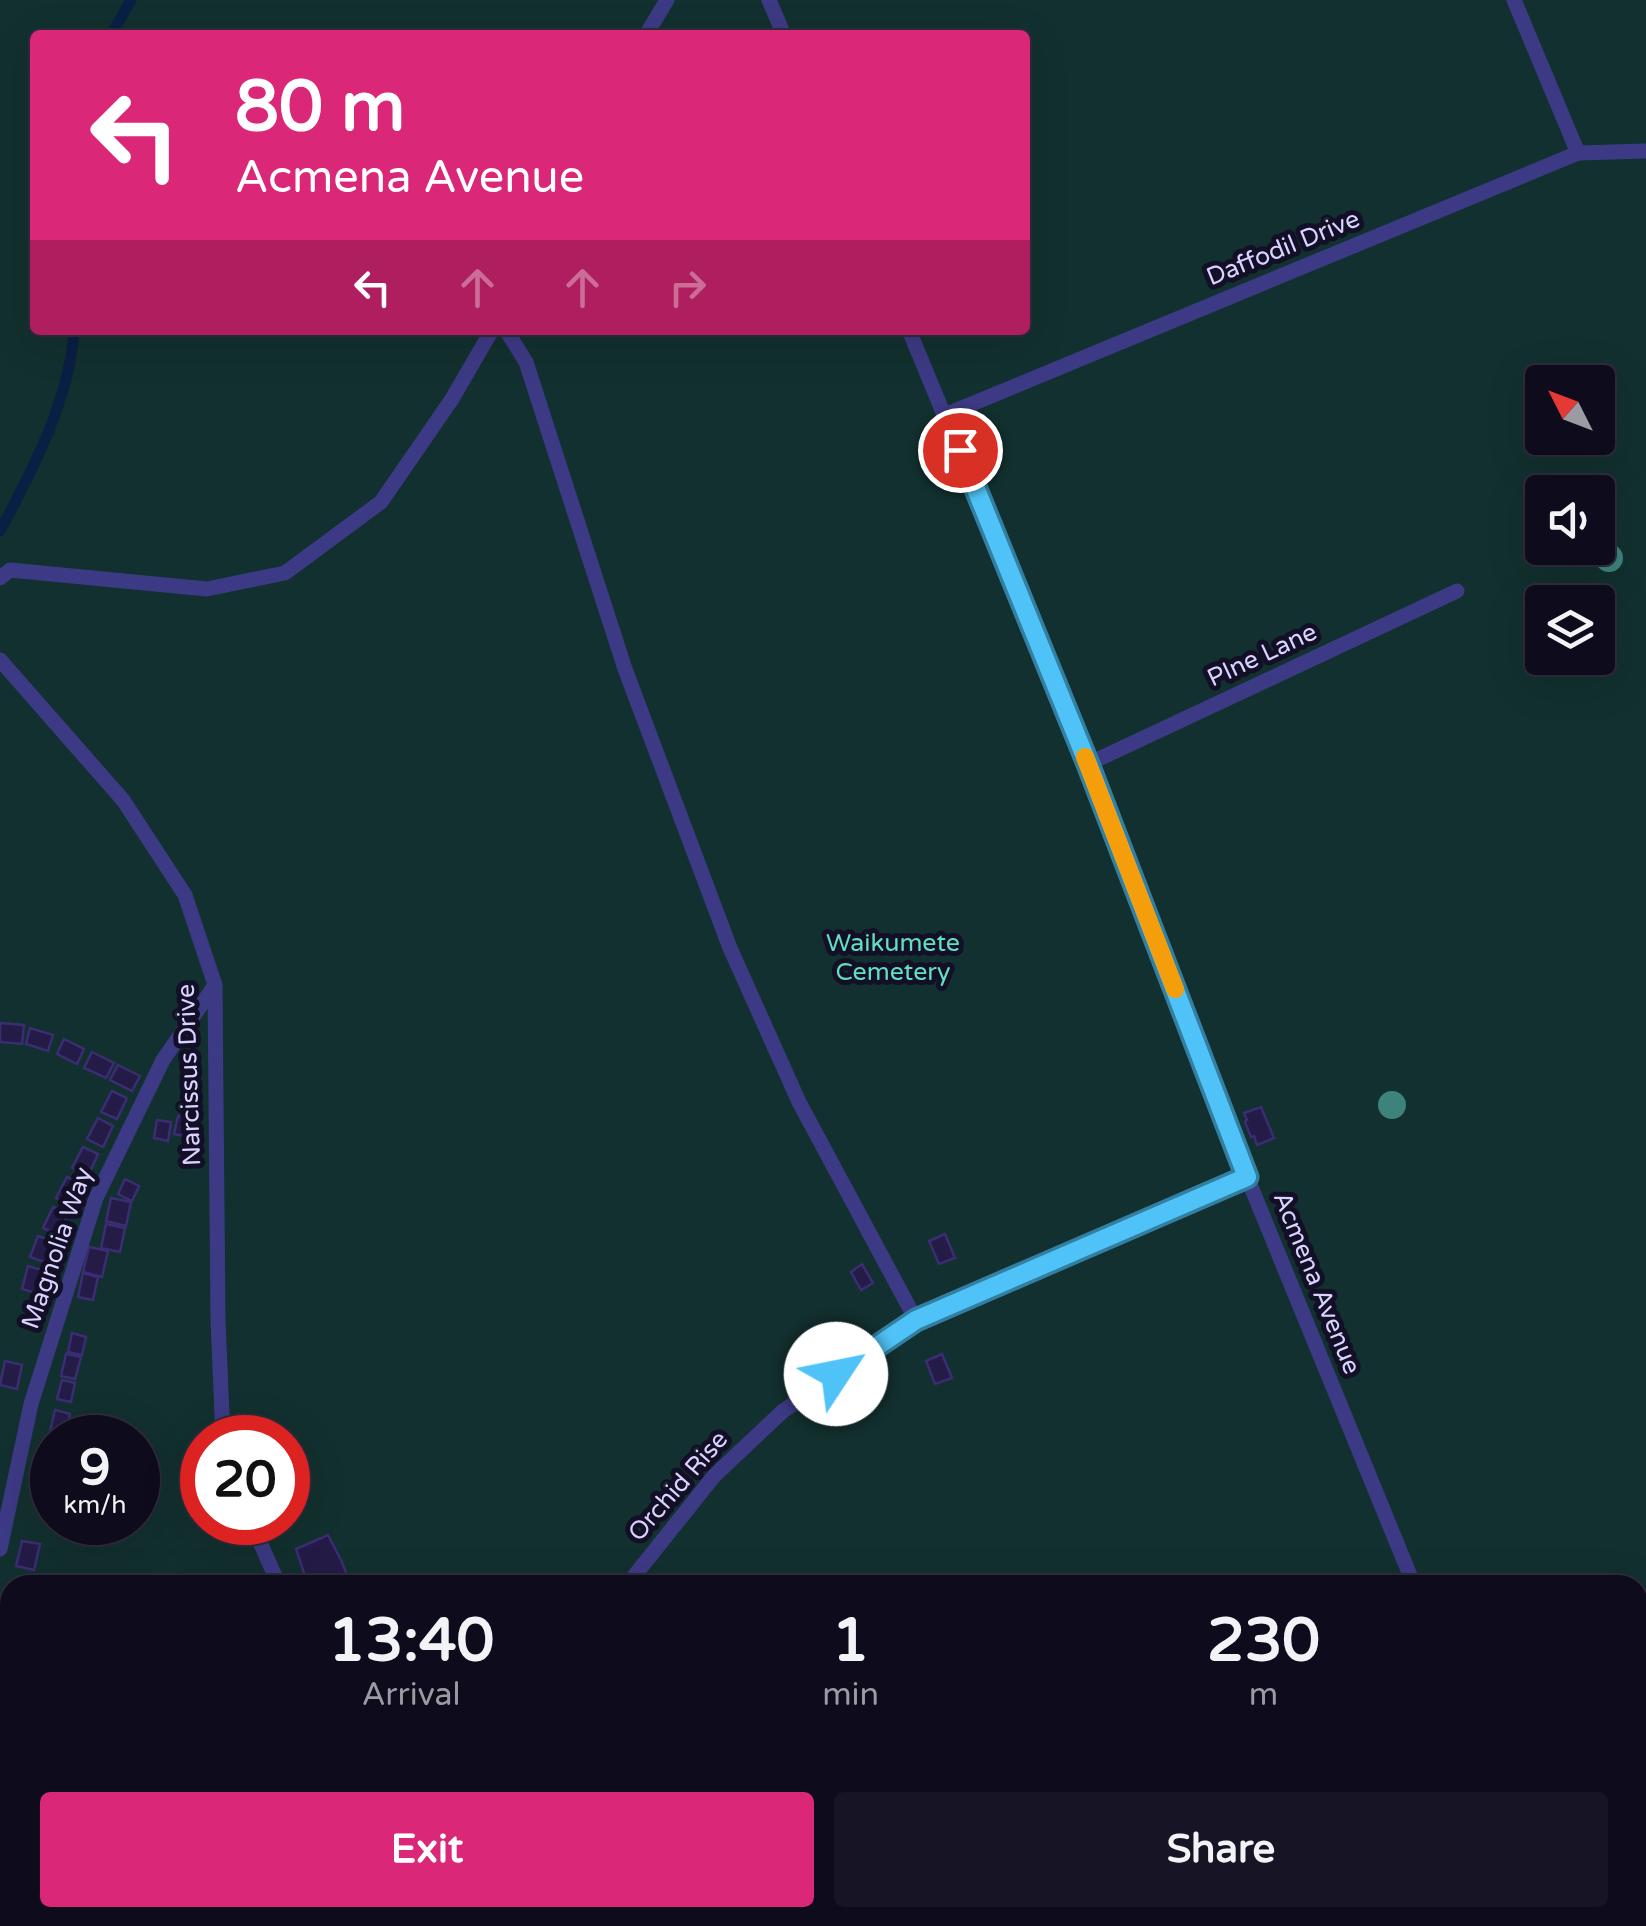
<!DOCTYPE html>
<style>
body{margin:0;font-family:"Varela Round",sans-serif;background:#171425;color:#f1f3f6;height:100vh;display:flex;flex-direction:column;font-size:38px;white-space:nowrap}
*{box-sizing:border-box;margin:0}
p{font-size:32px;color:#9b9ba3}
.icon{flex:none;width:55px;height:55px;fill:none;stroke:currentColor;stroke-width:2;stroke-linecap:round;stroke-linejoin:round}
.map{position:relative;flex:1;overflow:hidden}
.sheet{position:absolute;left:0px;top:1575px;width:1648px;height:352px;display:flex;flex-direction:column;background:#0e0b1c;border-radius:30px 30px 0 0;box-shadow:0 10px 40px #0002,0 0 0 2px #2e2b3b}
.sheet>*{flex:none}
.banner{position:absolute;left:30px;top:30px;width:1000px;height:305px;border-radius:10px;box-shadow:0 10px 40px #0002,0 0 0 2px #2e2b3b;background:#db2777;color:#fff;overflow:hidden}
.needle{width:65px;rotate:312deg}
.tools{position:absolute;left:1525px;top:365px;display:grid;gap:20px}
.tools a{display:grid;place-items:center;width:90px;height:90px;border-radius:10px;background:#0e0b1c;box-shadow:0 10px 40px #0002,0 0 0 2px #2e2b3b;font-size:50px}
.speed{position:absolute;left:30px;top:1415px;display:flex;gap:20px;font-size:50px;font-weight:700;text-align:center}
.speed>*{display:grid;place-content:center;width:130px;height:130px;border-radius:50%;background:#0e0b1c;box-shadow:0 10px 40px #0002,0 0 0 2px #2e2b3b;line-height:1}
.speed small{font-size:25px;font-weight:400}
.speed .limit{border:15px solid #d22;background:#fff;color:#111}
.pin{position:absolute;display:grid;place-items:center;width:85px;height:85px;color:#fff;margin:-42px;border:5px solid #fff;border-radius:50%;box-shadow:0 2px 10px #0007}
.me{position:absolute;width:110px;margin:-55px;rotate:56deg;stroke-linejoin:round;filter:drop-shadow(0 0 8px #0008)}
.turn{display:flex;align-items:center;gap:35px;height:210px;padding:0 40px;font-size:45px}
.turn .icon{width:130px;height:130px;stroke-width:2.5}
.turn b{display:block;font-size:70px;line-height:85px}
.lanes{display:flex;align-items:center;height:95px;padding:0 40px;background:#0003;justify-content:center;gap:50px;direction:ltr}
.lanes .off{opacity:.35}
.eta{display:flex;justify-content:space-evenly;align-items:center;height:170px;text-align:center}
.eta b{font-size:60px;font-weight:700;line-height:70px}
.button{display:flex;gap:20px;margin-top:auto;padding:20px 40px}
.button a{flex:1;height:115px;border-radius:10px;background:#db2777;color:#fff;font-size:40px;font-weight:700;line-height:115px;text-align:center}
.button a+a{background:#171425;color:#f1f3f6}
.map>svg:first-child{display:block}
.green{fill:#12302f;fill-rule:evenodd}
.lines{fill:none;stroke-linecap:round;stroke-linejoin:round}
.stream{stroke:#0a1f44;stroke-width:11}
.building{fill:#241b47;stroke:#3b2d73;stroke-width:2.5}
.lane{stroke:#3d3a85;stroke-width:15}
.tree{fill:#3d827b}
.route-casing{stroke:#337fa1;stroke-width:25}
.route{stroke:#4fc3f7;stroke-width:18}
.slow{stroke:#f59e0b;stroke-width:18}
.labels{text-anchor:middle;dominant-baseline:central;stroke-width:10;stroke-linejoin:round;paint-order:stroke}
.street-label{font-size:25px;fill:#d9d4ff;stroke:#130f26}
.park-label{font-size:25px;fill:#5fe0c0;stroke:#130f26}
</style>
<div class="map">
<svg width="1646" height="1926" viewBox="0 0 1646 1926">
<rect width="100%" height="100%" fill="#130f26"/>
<path class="green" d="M0,0H1646V1926H0ZM35,35H1025V330H35ZM1542,382H1598V438H1542ZM1542,492H1598V548H1542ZM1542,602H1598V658H1542ZM52,1438H138V1522H52ZM202,1438H288V1522H202ZM10,1585H1638V1918H10Z"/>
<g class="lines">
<g class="stream">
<path d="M111,35L131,0"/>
<path d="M0,531C32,471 70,399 74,330"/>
</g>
</g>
<g class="building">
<path d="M0,1023L24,1025L22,1044L0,1042Z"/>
<path d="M30,1028L53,1035L48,1051L26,1044Z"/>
<path d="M64,1039L84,1049L77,1064L57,1054Z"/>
<path d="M92,1052L114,1063L106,1078L84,1068Z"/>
<path d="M118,1065L140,1076L132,1091L110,1080Z"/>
<path d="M112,1091L127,1098L117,1119L101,1112Z"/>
<path d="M1261,1107L1274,1138L1257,1145L1254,1136L1251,1137L1245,1122L1247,1120L1244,1113Z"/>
<path d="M178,1116L191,1119L188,1137L174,1134Z"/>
<path d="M98,1118L113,1126L103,1147L87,1139Z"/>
<path d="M157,1120L171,1122L168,1141L154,1138Z"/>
<path d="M83,1147L98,1154L88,1176L72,1168Z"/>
<path d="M67,1177L83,1184L72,1205L56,1198Z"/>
<path d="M125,1179L139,1186L132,1201L118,1194Z"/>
<path d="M111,1198L131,1202L126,1226L106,1221Z"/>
<path d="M53,1207L68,1214L58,1235L43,1228Z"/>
<path d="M106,1224L125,1228L120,1252L101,1248Z"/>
<path d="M945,1234L955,1258L939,1264L929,1241Z"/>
<path d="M38,1236L55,1242L47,1263L30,1257Z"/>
<path d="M89,1247L108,1251L102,1277L83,1272Z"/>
<path d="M862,1264L873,1283L861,1290L851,1272Z"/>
<path d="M28,1266L45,1271L39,1294L22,1289Z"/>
<path d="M83,1273L98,1277L93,1300L78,1297Z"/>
<path d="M72,1333L86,1337L82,1355L68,1352Z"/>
<path d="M66,1354L81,1357L75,1379L61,1376Z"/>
<path d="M942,1354L952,1378L935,1384L926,1361Z"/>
<path d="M5,1361L22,1365L17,1389L0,1385Z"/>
<path d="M62,1380L75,1383L71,1402L57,1399Z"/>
<path d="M55,1410L70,1414L65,1435L50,1431Z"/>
<path d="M328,1535L341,1560L351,1585H308L296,1549Z"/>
<path d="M22,1541L40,1544L34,1570L16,1566Z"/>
</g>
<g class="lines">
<g class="lane">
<path d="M769,0L784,35"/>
<path d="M1514,0L1578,153"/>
<path d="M646,35L667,0"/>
<path d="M506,330L526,362L625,669L730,948L799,1102L916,1320"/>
<path d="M909,330L1088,764L1247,1177L1414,1585"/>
<path d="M945,415L1578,153L1646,151"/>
<path d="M0,578L10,570L207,589L285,573L381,502L452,399L492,330"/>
<path d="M0,660L123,800L185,895L215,985L218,1321L223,1438"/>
<path d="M1088,764L1457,591"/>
<path d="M251,1522L279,1585"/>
<path d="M0,1549L31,1404L96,1198L163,1060L215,985"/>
<path d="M627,1585L714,1476L783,1411L916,1320L1247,1177"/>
<path d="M0,1713L10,1723"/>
<path d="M245,1918L271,1926"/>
<path d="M1548,1918L1551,1926"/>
<path d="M401,1926L404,1918"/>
<path d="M453,1926L463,1918"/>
</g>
</g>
<g class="tree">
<circle cx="1609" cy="558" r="14"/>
<circle cx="1392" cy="1105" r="14"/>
</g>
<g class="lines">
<g class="route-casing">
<path id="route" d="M836,1374L916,1320L1247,1177L1088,764L960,450"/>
</g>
<use href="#route" class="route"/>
<path class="slow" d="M1085,757L1175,989"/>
</g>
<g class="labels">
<g class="street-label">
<text transform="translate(1283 248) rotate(-22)">Daffodil Drive</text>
<text transform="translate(1262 655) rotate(-25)">PIne Lane</text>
<text transform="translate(189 1075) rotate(-92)">Narcissus Drive</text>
<text transform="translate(57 1248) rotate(-71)">Magnolia Way</text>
<text transform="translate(1317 1283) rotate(68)">Acmena Avenue</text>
<text transform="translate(678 1486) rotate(-49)">Orchid Rise</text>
</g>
<g class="park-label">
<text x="893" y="943">Waikumete<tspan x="893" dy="29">Cemetery</tspan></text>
</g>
</g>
</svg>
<div class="tools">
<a><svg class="needle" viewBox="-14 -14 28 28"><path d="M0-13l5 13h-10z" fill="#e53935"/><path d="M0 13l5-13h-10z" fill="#9b9ba3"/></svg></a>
<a><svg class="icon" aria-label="sound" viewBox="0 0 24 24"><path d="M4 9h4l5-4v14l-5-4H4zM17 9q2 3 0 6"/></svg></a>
<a><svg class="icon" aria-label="layers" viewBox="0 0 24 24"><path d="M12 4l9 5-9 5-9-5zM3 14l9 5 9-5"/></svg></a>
</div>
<div class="speed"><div>9<small>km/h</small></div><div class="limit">20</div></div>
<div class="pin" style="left:960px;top:450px;background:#d93025"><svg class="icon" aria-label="arrive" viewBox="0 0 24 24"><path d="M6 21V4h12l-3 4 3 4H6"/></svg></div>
<svg class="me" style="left:836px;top:1374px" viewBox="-20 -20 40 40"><circle r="19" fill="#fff"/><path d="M0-13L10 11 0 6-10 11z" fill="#4fc3f7"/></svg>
<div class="banner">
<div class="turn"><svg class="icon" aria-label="left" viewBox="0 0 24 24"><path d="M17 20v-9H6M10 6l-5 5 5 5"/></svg><div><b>80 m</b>Acmena Avenue</div></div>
<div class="lanes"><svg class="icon" aria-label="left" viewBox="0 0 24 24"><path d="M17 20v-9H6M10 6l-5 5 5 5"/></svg><svg class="icon off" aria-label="ahead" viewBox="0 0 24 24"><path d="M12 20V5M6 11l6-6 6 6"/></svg><svg class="icon off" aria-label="ahead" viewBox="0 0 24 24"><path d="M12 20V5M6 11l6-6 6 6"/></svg><svg class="icon off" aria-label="right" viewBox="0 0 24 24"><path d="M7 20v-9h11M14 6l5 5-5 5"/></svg></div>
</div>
<section class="sheet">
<div class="eta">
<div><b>13:40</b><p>Arrival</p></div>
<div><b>1</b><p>min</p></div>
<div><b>230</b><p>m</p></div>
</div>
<div class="button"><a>Exit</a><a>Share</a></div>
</section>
</div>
